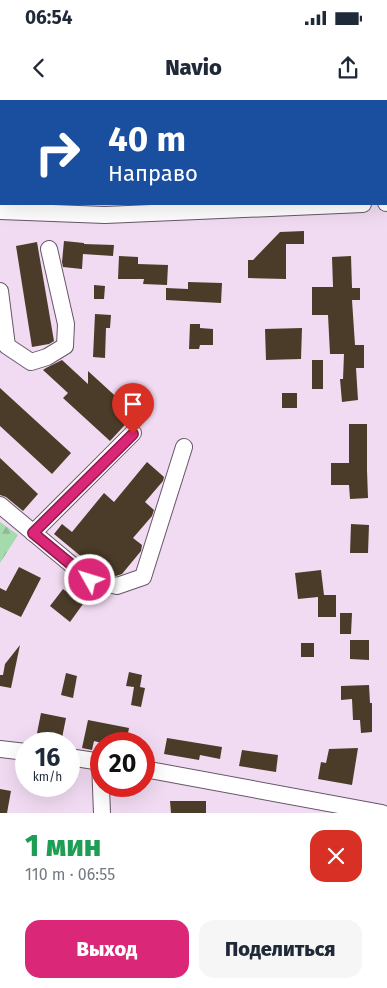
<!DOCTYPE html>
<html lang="ru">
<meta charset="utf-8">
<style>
body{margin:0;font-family:"Fira Sans",sans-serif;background:#f6f6f7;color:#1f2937;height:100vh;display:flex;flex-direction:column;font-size:19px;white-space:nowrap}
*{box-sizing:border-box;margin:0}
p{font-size:16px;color:#747a83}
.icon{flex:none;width:28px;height:28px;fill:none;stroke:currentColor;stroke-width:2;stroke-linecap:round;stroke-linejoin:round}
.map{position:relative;height:713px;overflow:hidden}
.details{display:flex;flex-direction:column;background:#fff;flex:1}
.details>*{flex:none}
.guide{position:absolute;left:0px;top:0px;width:388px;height:105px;box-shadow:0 5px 20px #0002;background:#1a4fa0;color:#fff;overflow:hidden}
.speed{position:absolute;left:15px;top:632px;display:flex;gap:10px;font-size:25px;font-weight:700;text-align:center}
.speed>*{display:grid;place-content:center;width:65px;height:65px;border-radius:50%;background:#fff;box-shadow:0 5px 20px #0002;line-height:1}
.speed small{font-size:12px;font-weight:400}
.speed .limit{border:8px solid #d22;background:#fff;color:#111}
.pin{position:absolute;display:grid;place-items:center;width:42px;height:42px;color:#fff;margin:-51px -21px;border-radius:50% 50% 50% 0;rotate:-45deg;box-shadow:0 0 5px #0007}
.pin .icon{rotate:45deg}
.me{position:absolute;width:55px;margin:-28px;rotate:309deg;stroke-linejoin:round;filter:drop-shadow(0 0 4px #0008)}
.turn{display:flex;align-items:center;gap:18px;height:105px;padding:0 25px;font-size:22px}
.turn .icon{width:65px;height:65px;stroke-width:2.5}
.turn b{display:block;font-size:35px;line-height:42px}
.round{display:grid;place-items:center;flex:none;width:52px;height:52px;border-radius:15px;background:#f6f6f7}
.overview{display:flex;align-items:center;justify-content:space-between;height:85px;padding:0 25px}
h1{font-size:30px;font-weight:800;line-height:38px;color:#1e9e55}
.action{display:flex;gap:10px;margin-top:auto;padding:10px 25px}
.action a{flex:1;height:58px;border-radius:15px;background:#db2777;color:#fff;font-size:20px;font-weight:800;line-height:58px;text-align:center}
.action a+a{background:#f6f6f7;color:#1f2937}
.status{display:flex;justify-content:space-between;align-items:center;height:35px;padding:0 25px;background:#fff;direction:ltr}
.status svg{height:14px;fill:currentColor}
header{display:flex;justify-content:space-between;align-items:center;height:65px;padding:0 25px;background:#fff;font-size:22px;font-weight:800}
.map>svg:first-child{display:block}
.forest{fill:url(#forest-firs)}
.building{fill:#4a3c28}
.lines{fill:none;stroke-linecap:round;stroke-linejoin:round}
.minor-casing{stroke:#685669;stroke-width:18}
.path{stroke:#8a7c8b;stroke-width:2.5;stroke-dasharray:2.5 4;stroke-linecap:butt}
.minor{stroke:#fff;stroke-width:16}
.route-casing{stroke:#8e194d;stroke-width:12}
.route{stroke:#db2777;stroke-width:9}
</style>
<div class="status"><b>06:54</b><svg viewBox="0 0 49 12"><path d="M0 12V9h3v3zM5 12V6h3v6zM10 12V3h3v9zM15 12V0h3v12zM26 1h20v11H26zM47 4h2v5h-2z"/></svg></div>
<header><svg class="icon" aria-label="back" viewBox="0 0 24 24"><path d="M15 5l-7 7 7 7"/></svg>Navio<svg class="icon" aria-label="share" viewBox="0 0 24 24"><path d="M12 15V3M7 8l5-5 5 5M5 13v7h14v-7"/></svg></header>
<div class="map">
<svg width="387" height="713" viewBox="0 0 387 713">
<defs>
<pattern id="forest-firs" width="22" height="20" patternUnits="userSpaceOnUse" patternTransform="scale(1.25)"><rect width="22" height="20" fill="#a5daac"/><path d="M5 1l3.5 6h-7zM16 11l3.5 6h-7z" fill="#8ebb94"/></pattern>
</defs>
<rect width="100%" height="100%" fill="#f1dbf2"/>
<path class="forest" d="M0,422L18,435L0,463Z"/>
<g class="building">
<path d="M304,131V144H286V179L248,178V160H253L280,132Z"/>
<path d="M64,141L84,143V144L114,145L113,156L83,154L82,169L63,167L62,162Z"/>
<path d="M37,142L54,241L49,244L32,247L16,146Z"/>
<path d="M119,156L138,157V164L168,165L167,185L143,184L144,179H118Z"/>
<path d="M351,156L352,188H360V200H352L355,245H364V268H356L358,300L342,302L340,279H343L344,254H330L328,215H312V187H333L332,157Z"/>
<path d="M188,182L222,183L221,203L166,200V188L188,189Z"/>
<path d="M94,185L105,186L104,199H94Z"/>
<path d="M95,214L111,215L110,228H106L105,258L93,257Z"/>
<path d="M190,224H200V228L213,229V245H200L199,249H189Z"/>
<path d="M302,228L301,259L266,260L265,229Z"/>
<path d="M62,260L88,284V271L135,314L110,341L63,298L68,293L43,270L46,268Z"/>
<rect x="312" y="260" width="11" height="29"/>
<path d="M0,288L71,353L52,374L0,326Z"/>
<rect x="282" y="293" width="15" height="15"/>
<path d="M349,324H367V370L368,398L350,399L349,385H331V363H349Z"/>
<path d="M0,358L38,394L23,411L6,397L0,395Z"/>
<path d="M147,362L164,377L163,381L145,402L154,410L152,416L133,438L142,445L141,451L122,474L116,476L100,472L54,434L62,424L72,432L104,393L114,402Z"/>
<path d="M351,424L369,425L368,453H350Z"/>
<path d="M19,467L41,478L21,517L0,507V488L6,491Z"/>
<path d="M321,470L324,495H336V517H318V497L298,499L295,473Z"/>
<path d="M63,489L83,504L70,522L50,506Z"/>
<path d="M340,513H352L351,534H340Z"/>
<path d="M350,540H369V560L350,559Z"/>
<rect x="301" y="543" width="13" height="14"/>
<path d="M20,545L11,588L0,586V575H3L5,564Z"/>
<path d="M129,572L142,575L140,587L145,588L141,607L131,605L134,587L126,586Z"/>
<path d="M66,573L77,576L73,598L61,595Z"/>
<path d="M369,585L370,603H372V632L361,633L360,620H353L352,599L341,600V586Z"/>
<path d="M41,613L66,618L62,638L37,633Z"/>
<path d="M88,620L129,628L126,644H105L94,641L92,650L82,648Z"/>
<path d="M167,638L222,647L220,659L200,655L199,660L164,654Z"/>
<path d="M358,648L352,685L318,679L321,662L326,663L329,649Z"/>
<path d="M242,650L278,655L276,672L239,666Z"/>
<path d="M0,689L11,691L7,713H0Z"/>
<path d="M170,701H206V713H171Z"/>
</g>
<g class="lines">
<g class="minor-casing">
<g id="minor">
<path d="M142,1L143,0"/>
<path d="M386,103H387"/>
<path d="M0,111L105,115L363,104"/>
<path d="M0,191L7,246L31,262L47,257L65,246L66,224L49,149"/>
<path d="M0,405L90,480L117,486L143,477L184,347"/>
<path d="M33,433L133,333"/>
<path d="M0,649L26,652"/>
<path d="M69,657L101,662"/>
<path d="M100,661L102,713"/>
<path d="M144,669L382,713"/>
</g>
</g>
<path class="path" d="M0,94H1"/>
<use href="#minor" class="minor"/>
</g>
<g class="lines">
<g class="route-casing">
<path id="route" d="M90,480L33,433L133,334"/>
</g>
<use href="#route" class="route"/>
</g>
</svg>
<div class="speed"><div>16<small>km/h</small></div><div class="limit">20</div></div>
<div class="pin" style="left:133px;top:334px;background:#d93025"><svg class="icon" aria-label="arrive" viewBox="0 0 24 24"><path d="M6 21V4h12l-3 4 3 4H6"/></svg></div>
<svg class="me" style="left:90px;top:480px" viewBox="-20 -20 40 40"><circle r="17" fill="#db2777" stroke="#fff" stroke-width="3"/><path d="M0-11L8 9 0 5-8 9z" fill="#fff"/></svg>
<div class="guide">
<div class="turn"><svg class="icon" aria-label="right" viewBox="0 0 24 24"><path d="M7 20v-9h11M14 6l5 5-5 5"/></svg><div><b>40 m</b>Направо</div></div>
</div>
</div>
<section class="details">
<div class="overview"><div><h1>1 мин</h1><p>110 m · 06:55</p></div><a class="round" style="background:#d93025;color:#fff"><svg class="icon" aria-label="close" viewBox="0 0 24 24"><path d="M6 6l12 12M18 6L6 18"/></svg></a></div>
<div class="action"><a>Выход</a><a>Поделиться</a></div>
</section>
